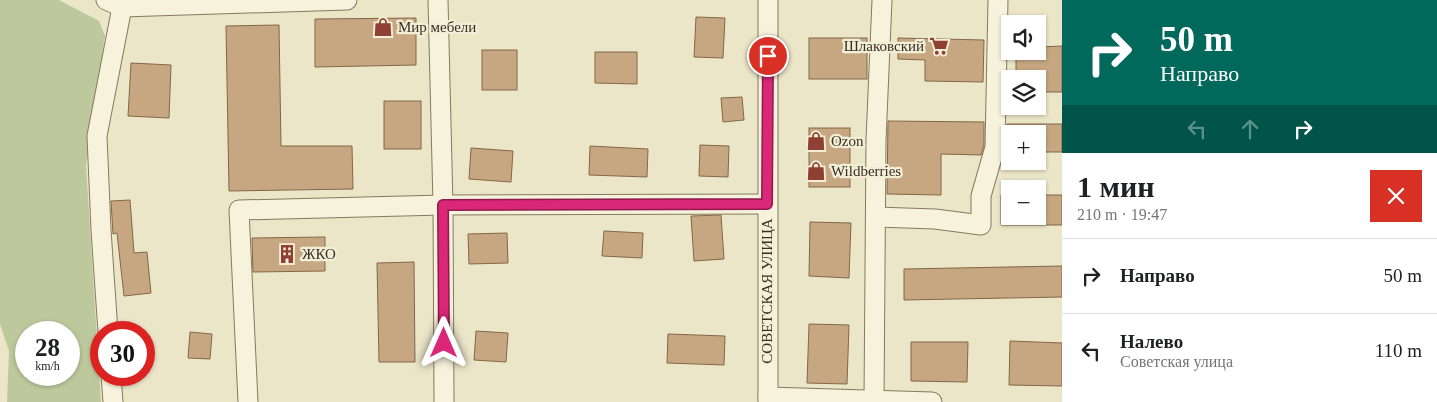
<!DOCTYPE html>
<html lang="ru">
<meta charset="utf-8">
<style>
body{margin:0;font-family:"Times New Roman",serif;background:#f2f2f2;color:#202124;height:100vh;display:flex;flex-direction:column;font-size:19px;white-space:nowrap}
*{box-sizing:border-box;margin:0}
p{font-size:16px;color:#757577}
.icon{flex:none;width:28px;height:28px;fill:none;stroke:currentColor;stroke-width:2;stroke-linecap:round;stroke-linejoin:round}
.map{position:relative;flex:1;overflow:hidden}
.sheet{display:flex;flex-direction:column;background:#fff;width:375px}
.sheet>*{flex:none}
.top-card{background:#00695c;color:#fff;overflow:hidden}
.buttons{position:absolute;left:1001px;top:15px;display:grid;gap:10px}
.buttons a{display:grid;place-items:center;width:45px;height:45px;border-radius:0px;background:#fff;box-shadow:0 1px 4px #0004;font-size:25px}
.speed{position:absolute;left:15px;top:321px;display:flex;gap:10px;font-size:25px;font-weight:700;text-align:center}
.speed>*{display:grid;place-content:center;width:65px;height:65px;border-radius:50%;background:#fff;box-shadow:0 1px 4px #0004;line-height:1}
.speed small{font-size:12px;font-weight:400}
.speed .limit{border:8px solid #d22;background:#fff;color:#111}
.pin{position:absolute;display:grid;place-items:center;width:42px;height:42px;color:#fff;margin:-21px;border:2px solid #fff;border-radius:50%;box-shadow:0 1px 5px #0007}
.me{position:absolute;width:55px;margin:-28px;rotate:0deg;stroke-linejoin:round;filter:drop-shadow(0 0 4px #0008)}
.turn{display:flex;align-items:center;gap:18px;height:105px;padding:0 15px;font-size:22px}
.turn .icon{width:65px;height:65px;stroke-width:2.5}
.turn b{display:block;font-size:35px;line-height:42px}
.lanes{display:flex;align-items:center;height:48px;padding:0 15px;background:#0003;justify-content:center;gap:25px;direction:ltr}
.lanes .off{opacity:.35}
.round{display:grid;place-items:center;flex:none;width:52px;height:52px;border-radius:0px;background:#f2f2f2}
.summary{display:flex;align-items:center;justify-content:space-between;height:85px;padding:0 15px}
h1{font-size:30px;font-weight:700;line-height:38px}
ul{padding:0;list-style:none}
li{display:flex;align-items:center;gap:15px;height:75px;padding:0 15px;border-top:1px solid #e0e0e0}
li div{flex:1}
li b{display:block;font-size:19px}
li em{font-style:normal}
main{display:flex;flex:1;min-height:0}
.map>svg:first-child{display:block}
.green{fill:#bdc99c;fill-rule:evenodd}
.building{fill:#c6a781;stroke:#836746}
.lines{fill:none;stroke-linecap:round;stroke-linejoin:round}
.minor-casing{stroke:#86795e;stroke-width:21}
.minor{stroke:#f6f2db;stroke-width:19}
.route-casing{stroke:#8e194d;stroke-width:12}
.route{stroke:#db2777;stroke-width:9}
.labels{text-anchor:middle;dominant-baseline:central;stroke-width:4.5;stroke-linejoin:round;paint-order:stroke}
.poi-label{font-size:15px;fill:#372f21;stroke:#f3efd7;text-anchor:start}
.street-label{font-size:15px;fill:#372f21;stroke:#f3efd7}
</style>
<main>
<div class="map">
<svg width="1062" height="402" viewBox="0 0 1062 402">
<rect width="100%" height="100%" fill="#ebe6c8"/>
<path class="green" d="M0,0H59L99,21L105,36L86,165L101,402H7L9,351L0,324ZM26,332H69V375H26Z"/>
<g class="building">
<path d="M696,17L725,18L723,58L694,57Z"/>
<path d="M416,18V65L315,67V19Z"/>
<path d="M279,25L281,146H352L353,189L229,191L226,26Z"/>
<rect x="809" y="38" width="58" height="41"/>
<path d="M898,38L984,40L983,82L925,81V60L898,59Z"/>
<path d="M1062,46V92H1038V79H1016V51H1038V47Z"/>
<rect x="482" y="50" width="35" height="40"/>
<path d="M595,52H637V84L595,83Z"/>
<path d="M131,63L171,65L169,118L128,116Z"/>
<path d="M742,97L744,120L723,122L721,98Z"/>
<rect x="384" y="101" width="37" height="48"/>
<path d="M888,121L984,122V145L981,155L941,154V195L887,194Z"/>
<path d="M1007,124H1062V152H1038V134H1010V151H1005Z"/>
<rect x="809" y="128" width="41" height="59"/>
<path d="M700,145L729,146L728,177L699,176Z"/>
<path d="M590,146L648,149L647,177L589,175Z"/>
<path d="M471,148L513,151L511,182L469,179Z"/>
<path d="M1001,195H1010V216H1038V195H1062V225H1001Z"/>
<path d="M130,200L134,253L147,252L151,293L124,296L117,233L113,234L111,201Z"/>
<path d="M721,215L724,259L694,261L691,216Z"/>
<path d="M810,222L851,223L849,278L809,276Z"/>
<path d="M604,231L643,233L642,258L602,256Z"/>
<path d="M507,233L508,263L469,264L468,234Z"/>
<path d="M325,237V271L253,272L252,238Z"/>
<path d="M414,262L415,362H379L377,263Z"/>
<path d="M1062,266V297L904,300V269Z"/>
<path d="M809,324L849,325L847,384L807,383Z"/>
<path d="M476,331L508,333L506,362L474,360Z"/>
<path d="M190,332L212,334L210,359L188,358Z"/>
<path d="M668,334L725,336L724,365L667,363Z"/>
<path d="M1010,341L1062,343V386L1009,385Z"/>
<path d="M911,342H968L967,382L911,381Z"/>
</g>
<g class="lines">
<g class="minor-casing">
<g id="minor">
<path d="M106,0L122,7L347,0"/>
<path d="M438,0L443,205L444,402"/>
<path d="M876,217L935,219L981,225V196L995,147L998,0"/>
<path d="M108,332L101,230L97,136L122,7"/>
<path d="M111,375L113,402"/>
<path d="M768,397L932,402"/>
<path d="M874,400L876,140L882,0"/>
<path d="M248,402L239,210L443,205L767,204"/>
<path d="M768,402V0"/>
</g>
</g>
<use href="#minor" class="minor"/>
</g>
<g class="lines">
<g class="route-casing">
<path id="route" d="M444,343L443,205L767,204L768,56"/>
</g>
<use href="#route" class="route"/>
</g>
<defs>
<g id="shop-bare" transform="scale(1.5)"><path d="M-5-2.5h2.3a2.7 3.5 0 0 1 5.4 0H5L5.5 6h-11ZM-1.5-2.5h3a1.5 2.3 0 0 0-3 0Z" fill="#903f33" stroke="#f3efd7" stroke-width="2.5" paint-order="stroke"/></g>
<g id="supermarket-bare" transform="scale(1.5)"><path d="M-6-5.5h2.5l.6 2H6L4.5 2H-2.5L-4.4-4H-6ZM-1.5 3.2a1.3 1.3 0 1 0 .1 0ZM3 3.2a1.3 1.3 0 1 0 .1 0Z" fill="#903f33" stroke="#f3efd7" stroke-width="2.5" paint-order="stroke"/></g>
<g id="building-bare" transform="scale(1.5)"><path d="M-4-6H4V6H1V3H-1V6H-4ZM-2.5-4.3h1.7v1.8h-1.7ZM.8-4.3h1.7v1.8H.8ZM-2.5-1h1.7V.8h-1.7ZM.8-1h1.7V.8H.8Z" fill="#903f33" stroke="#f3efd7" stroke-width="2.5" paint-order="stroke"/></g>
</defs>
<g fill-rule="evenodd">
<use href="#shop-bare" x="383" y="27"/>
<use href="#supermarket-bare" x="939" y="46"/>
<use href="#shop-bare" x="816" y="141"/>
<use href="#shop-bare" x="816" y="171"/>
<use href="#building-bare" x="287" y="254"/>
</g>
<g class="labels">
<g class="poi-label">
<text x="398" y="27">Мир мебели</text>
<text x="924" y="46" text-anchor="end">Шлаковский</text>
<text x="831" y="141">Ozon</text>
<text x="831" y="171">Wildberries</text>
<text x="302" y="254">ЖКО</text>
</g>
<g class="street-label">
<text transform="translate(767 291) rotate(-90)">СОВЕТСКАЯ УЛИЦА</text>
</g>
</g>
</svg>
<div class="buttons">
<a><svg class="icon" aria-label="sound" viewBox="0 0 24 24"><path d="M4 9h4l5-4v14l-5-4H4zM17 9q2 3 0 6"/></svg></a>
<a><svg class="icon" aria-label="layers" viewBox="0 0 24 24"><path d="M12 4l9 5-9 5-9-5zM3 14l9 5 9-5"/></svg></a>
<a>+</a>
<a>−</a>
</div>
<div class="speed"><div>28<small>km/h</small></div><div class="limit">30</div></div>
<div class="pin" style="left:768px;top:56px;background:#d93025"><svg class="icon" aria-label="arrive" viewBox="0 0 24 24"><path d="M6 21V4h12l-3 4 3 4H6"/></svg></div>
<svg class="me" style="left:444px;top:343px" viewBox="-20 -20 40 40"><path d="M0-17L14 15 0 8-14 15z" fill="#db2777" stroke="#fff" stroke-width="4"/></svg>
</div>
<section class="sheet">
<div class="top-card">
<div class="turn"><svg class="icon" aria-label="right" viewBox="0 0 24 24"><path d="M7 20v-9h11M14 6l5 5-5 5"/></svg><div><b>50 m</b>Направо</div></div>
<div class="lanes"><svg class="icon off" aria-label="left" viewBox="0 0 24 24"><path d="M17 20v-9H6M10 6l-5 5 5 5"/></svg><svg class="icon off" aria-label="ahead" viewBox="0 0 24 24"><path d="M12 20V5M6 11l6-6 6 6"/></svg><svg class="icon" aria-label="right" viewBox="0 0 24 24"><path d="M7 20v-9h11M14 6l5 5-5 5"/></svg></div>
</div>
<div class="summary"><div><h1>1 мин</h1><p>210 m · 19:47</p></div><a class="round" style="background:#d93025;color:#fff"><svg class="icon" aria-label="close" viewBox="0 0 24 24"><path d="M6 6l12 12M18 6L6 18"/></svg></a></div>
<ul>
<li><svg class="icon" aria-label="right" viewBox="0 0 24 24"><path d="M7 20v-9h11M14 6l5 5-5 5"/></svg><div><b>Направо</b></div><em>50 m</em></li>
<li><svg class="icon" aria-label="left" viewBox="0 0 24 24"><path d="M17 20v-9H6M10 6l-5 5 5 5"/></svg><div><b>Налево</b><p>Советская улица</p></div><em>110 m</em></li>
</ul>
</section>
</main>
